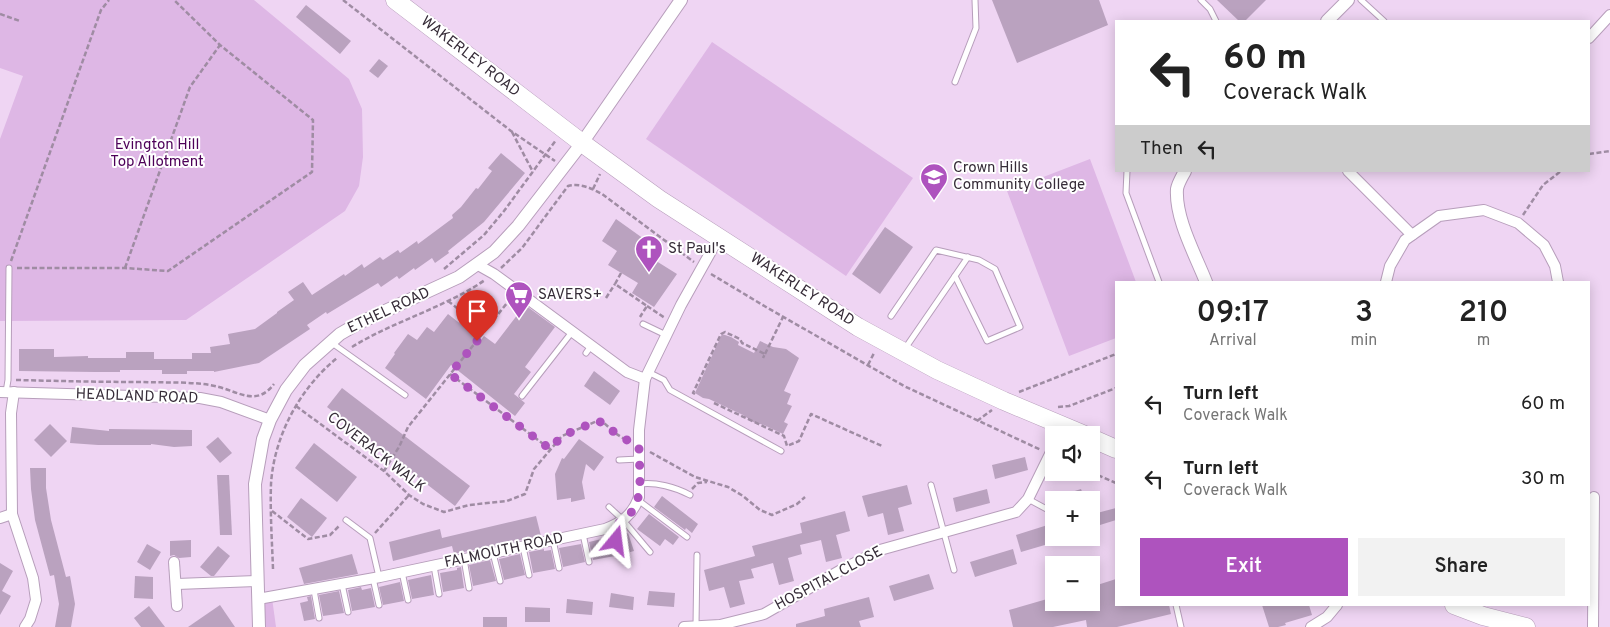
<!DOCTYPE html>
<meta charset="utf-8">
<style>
body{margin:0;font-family:Overpass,sans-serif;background:#f2f2f2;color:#222;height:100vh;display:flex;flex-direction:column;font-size:19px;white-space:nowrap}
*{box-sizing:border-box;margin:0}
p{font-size:16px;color:#767676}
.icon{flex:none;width:28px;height:28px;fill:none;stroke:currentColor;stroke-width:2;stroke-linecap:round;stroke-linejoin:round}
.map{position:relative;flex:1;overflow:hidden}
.details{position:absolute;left:1115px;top:281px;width:475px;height:325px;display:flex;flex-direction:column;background:#fff;border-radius:0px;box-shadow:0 2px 12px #0003}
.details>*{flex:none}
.top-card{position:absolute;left:1115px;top:20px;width:475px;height:152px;border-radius:0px;box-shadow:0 2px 12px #0003;background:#fff;color:#222;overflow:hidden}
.fabs{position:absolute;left:1045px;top:426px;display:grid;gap:10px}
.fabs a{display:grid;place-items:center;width:55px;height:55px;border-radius:0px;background:#fff;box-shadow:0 2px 12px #0003;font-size:25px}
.pin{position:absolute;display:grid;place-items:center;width:42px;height:42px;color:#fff;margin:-51px -21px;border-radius:50% 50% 50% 0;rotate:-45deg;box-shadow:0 0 5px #0007}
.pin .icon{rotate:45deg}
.me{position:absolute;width:55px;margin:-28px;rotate:16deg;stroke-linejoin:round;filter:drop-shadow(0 0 4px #0008)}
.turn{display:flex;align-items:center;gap:18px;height:105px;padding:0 25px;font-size:22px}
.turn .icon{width:65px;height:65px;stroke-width:2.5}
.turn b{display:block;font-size:35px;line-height:42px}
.then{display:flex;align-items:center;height:48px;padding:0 25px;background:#0003;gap:10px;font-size:19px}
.eta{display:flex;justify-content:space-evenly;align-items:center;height:85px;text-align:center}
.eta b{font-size:30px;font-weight:600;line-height:35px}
.primary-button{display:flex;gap:10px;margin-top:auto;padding:10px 25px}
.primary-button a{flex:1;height:58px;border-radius:0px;background:#ae53be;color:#fff;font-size:20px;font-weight:600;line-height:58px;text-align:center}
.primary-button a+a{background:#f2f2f2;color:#222}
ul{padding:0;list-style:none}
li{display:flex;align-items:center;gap:15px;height:75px;padding:0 25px}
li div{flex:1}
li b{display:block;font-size:19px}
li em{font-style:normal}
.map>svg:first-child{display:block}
.green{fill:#deb7e5}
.building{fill:#baa2bf}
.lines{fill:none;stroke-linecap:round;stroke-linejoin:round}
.service-casing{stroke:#b79ebb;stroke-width:7}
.minor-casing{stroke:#b79ebb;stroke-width:12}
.tertiary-casing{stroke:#b79ebb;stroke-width:14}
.trunk-casing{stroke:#b79ebb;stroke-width:19}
.path{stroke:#9f8ca3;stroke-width:2.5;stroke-dasharray:5 2.5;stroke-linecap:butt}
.service{stroke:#fff;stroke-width:5}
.minor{stroke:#fff;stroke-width:10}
.tertiary{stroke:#fff;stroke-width:12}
.trunk{stroke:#fff;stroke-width:18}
.route{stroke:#ae53be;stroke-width:9;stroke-dasharray:0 16.2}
.labels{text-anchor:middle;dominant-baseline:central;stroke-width:4;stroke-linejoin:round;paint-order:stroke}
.street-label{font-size:15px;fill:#362c38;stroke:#fff}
.park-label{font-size:15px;fill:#4d0158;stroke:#fff}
.poi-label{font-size:15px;fill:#362c38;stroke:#fff;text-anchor:start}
</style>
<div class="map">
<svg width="1610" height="627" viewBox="0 0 1610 627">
<rect width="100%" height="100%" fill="#efd5f3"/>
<g class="green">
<path d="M0,0H254L349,79L362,109L363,157L359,186L345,211L186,320L0,321V139L23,76L0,68Z"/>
<path d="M712,42L913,178L846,276L646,139Z"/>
<path d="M1090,159L1136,282H1116V338L1069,356L1007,191Z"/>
<path d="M272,598L276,627H259L258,599Z"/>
</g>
<g class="building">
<path d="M992,0H1099L1108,25L1017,63Z"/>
<path d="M1217,0H1266L1245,21H1239Z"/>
<path d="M306,5L351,41L340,54L296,17Z"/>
<path d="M379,59L388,66L378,78L369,71Z"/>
<path d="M501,153L525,173L484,222L448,251L449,253L435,263L432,258L415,270L414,268L399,279L397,276L381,287L378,283L327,314L326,312L307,325L310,329L259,363L214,372V371H187V374H162V370H120V372H95L19,371V349H54V357L88,356V358H126V352H154V359H192V353H211L210,347L230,344L228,334L255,329L277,313V312L294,300L288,292L303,282L312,295L344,274L345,276L362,264L364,268L380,257L383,260L398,250L400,253L417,241L418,244L453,218L452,215L461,207L476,188L478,189L492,171L488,168Z"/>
<path d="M616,219L651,244L658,252L653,259L677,274L654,307L632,293L638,283L608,265L617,251L602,241Z"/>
<path d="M885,227L913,247L880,294L852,274Z"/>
<path d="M525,305L555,327L525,367L531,372L514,394L525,403L515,416L451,365L426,399L385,368L395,354L394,353L408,334L417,340L427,327L434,332L448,314L481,340L484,336L495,344Z"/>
<path d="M722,334L731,337L739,342L738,345L754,353L760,341L773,347L786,349L799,358L784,391L791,394L787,404L792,406L784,422L788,424L783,434L764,425L753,422L743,415L709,399L703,398L695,393Z"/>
<path d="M594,371L620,391L610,405L584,386Z"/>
<path d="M342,388L470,486L455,506L327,407Z"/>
<path d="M50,424L67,441L51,457L34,440Z"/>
<path d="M72,427L109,431V429L192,430V446L174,447L151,444V445H98L70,443Z"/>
<path d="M218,437L232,453L220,463L206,447Z"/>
<path d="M579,439L604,457L594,471L586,464L582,482L585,499L571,502V498L557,500L555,474L562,458L564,459Z"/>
<path d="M314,443L357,477L337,502L295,468Z"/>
<path d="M1025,457L1028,470L995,479L992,465Z"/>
<path d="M30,468H46V488L51,520L66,577L70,576L75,604L71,627H55L59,604L54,575L50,576L35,520L31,489Z"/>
<path d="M217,475H229L232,535H220Z"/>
<path d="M907,485L912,504L898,508L904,531L888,535L883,513L868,517L862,496Z"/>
<path d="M987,489L990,503L956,512L953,498Z"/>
<path d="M1081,489L1085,500H1053V498Z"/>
<path d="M662,496L698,524L692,533L686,528L685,530L654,507Z"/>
<path d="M301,498L327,518L312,537L287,517Z"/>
<path d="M1116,508V520L1100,525L1097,513Z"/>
<path d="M845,511L850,531L836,535L842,558L826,562L821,540L800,545L802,554L788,558L794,581L779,585L773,563L751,569L754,578L739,581L745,604L730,608L724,587L709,591L704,570L755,556L752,546L802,533L800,523Z"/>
<path d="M649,514L679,537L673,545L665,539L660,546L637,529Z"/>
<path d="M536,516L541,536L454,554L452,546L393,561L389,542L440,529L442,538Z"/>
<path d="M1054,523L1055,542L1021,552L1016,535Z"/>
<path d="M628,533L634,551L623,554L619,536Z"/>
<path d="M610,537L615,556L593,560L589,542Z"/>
<path d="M191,540V557L179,558L174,555L170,556V541Z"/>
<path d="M147,544L161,552L150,570L137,562Z"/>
<path d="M581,544L585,562L563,567L559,548Z"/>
<path d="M218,546L230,556L214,576H211L200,567Z"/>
<path d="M544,549V551L551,550L555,569L533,573L529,552Z"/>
<path d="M1013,549L1017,564L975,577L970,562Z"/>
<path d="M352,554L358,574L304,584L299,568Z"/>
<path d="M520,554L525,575L504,580L499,559Z"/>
<path d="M490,560L496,581L473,586L469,565Z"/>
<path d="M0,563L13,571L2,591L11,596L0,615Z"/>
<path d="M461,567L464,588L443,592L440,573L457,570V568Z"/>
<path d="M929,574L934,589L894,601L889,586Z"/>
<path d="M431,575L434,595L412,599L408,580Z"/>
<path d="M135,576L153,577V599L134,598Z"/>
<path d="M1116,579V605H1169L1171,614L1117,627H1087L1086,620L1053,627H1013L1009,610L1054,597V602H1091V587Z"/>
<path d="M400,582L404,601L383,605L379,587Z"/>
<path d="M361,587L362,590L371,588L375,607L352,611L348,590Z"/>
<path d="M339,591L344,613L323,616L319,595Z"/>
<path d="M649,591L675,593L674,607L647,605Z"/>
<path d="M611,593L634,597L633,610L609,607Z"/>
<path d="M311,596L315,619L304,621L300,603L308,601L307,597Z"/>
<path d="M869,597L874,617L859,621L861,627H796V624L825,616L824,609Z"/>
<path d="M567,599L593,602L592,615L566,613Z"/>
<path d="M220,605L235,627H188Z"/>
<path d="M1262,605H1309L1312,615L1285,623L1286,625L1278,627H1269Z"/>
<path d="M149,606L165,627H141L134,618Z"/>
<path d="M525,607L550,608V622H525Z"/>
<rect x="483" y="617" width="24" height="10"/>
</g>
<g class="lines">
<g class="service-casing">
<g id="service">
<path d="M1201,0L1210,9L1216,21"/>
<path d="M1361,0L1384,21"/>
<path d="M955,82L976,28L975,0"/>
<path d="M1127,171L1126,193L1159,282"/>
<path d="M891,316L936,250L979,260L995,269L1020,327L987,341L955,276"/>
<path d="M643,324L666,335"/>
<path d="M332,343L405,395"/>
<path d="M904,350L968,257"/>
<path d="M586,353L591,346"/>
<path d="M648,372L664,380L670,390L781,451"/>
<path d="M6,392L8,380L9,268"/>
<path d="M522,396L572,332"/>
<path d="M619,460L639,459"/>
<path d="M640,484C656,482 675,487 690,495"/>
<path d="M931,485L954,570"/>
<path d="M1028,499L1054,513"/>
<path d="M638,500L687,537"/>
<path d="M609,507L623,520L650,552"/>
<path d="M346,520L370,538L379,577"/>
<path d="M612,526L619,555"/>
<path d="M583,534L589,562"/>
<path d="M1082,538H1088"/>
<path d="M553,540L559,568"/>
<path d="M523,547L529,575"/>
<path d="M493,553L500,581"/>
<path d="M464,559L469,588"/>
<path d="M434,566L439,594"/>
<path d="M402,572L408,600"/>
<path d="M373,578L379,605"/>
<path d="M342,584L348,612"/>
<path d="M314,590L319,618"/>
<path d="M1176,605L1181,627"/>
<path d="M696,625L697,555"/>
</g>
</g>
<g class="minor-casing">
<g id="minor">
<path d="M1589,38L1610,15"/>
<path d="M1348,171L1412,235"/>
<path d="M478,265L494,274L627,372L645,379"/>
<path d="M1386,282L1390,266L1405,240L1439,216L1484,210L1518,223L1544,245L1555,266L1558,282"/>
<path d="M0,392L200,398L221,402L270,420"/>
<path d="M14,392L11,413L12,514L33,578L36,600L30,619L25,627"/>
<path d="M0,518L12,514"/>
<path d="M174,562L177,606"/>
<path d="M177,584L258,581"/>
<path d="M258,599L380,577L605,529C621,523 633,515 639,497V430L645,379L681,305L719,237"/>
<path d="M684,627L720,625L764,614L841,570L880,550L1016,512L1028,499L1054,446"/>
<path d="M1311,627L1327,617L1337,605"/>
<path d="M1593,627L1594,497"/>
</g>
</g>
<g class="tertiary-casing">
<g id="tertiary">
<path d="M1327,21L1348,0"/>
<path d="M1185,171C1182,177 1178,183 1177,189C1175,219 1196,256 1206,282"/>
<path d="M259,627L255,484L263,439L270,420L286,390L305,365L340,334L359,323L459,277L494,252L518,226L582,143L681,0"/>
</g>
</g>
<g class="trunk-casing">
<g id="trunk">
<path d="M395,0L582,143L659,199L858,327L937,370L1004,401L1085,435"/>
<path d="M1091,438L1116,449"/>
<path d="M1454,605L1483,616L1526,627"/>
</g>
</g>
<g class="path">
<path d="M343,0L511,131L555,161"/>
<path d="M0,14L20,21"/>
<path d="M512,132L533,172"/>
<path d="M1589,154L1610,151"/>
<path d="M593,189L600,174"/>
<path d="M1523,215L1543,185L1561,171"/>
<path d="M11,261L101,10L109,0"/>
<path d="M17,268H125L168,271L312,172L313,120L220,45L174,0"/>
<path d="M125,268L190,87L220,45"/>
<path d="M501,268L522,248L568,186C580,183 591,188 602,194L694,262"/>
<path d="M444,269L484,235L504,211L556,140"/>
<path d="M621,273L615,284L647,306L640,317"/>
<path d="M711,274L766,307L904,386L1041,450"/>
<path d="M606,298L615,284"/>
<path d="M448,301L485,330"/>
<path d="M647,306L665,318"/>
<path d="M352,347C394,321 444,308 485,280"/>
<path d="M765,354L783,317"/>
<path d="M868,365L874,353"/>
<path d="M450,374L550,449"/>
<path d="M16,380C59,381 101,382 143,382C165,383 198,381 219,387C241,393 257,406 274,384"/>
<path d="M1019,392L1116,354"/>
<path d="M695,394L693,393L721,334L725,332L740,339L742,343L765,354L763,358"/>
<path d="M714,403L784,436L787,446L799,441L811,414L882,446"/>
<path d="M296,406L384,471L409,495L423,504L444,512L469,505L507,501L525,494L534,469L562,436L597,421L604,423L615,433L629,442"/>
<path d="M1058,407L1069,406L1116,388"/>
<path d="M977,421L992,410"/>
<path d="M650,452L695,477L728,487L743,496L760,510L772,515L797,504L805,497"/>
<path d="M384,471L399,447L408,427L511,298"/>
<path d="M1091,472L1116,483"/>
<path d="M692,489L698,483L707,482"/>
<path d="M272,511L308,539L330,535L339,526"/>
<path d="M375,533L409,495"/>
<path d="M273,569C272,541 270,512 271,484C274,436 300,388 337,358"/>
</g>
<use href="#service" class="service"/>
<use href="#minor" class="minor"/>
<use href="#tertiary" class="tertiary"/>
<use href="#trunk" class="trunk"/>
</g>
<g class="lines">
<path class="route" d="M477,341L450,374L550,449L562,436L597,421L604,423L615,433L639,447C639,478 648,512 612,526L616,541"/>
</g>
<defs>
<g id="school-pin" transform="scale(1.4375)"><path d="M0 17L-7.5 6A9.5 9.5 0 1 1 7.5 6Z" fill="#ae53be" stroke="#fff"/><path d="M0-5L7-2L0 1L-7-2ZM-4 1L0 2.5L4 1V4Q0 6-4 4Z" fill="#fff"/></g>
<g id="church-pin" transform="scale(1.4375)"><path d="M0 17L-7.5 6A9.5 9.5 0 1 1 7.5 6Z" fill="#ae53be" stroke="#fff"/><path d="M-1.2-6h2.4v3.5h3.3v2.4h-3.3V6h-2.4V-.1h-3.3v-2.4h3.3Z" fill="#fff"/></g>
<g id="supermarket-pin" transform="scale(1.4375)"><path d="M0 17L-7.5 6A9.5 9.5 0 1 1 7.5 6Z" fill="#ae53be" stroke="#fff"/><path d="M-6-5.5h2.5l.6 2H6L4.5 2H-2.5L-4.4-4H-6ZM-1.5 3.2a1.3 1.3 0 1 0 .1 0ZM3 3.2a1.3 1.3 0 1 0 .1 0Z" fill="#fff"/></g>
</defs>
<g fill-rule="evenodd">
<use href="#school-pin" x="934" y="177"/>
<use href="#church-pin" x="649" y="249"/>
<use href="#supermarket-pin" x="519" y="295"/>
</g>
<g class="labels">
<g class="street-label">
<text transform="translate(470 57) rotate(38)">WAKERLEY ROAD</text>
<text transform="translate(802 290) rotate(33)">WAKERLEY ROAD</text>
<text transform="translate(389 311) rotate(-25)">ETHEL ROAD</text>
<text transform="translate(137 397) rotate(2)">HEADLAND ROAD</text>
<text transform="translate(376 453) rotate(38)">COVERACK WALK</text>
<text transform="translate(504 551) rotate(-12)">FALMOUTH ROAD</text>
<text transform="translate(829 579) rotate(-28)">HOSPITAL CLOSE</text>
</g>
<g class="park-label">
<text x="157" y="145">Evington Hill<tspan x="157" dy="17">Top Allotment</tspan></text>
</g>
<g class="poi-label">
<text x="953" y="168">Crown Hills<tspan x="953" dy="17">Community College</tspan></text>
<text x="668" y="249">St Paul's</text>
<text x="538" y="295">SAVERS+</text>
</g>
</g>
</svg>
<div class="fabs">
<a><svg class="icon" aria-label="sound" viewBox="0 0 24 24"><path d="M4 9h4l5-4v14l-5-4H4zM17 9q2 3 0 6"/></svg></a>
<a>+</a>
<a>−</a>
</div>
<div class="pin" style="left:477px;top:341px;background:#d93025"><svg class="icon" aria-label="arrive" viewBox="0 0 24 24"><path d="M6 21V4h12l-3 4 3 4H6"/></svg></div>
<svg class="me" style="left:616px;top:541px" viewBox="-20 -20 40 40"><path d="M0-17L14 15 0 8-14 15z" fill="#ae53be" stroke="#fff" stroke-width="4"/></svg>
<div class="top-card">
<div class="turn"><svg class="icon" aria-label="left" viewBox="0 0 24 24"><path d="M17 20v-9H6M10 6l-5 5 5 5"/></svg><div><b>60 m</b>Coverack Walk</div></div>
<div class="then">Then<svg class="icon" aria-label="left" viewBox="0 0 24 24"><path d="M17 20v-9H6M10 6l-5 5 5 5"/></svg></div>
</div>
<section class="details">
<div class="eta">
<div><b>09:17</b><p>Arrival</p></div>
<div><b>3</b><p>min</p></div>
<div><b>210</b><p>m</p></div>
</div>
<ul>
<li><svg class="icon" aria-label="left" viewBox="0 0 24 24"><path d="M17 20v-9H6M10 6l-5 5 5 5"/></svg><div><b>Turn left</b><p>Coverack Walk</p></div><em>60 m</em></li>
<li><svg class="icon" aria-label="left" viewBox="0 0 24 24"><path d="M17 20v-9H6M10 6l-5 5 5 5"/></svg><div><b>Turn left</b><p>Coverack Walk</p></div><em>30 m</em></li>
</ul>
<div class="primary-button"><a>Exit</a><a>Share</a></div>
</section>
</div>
